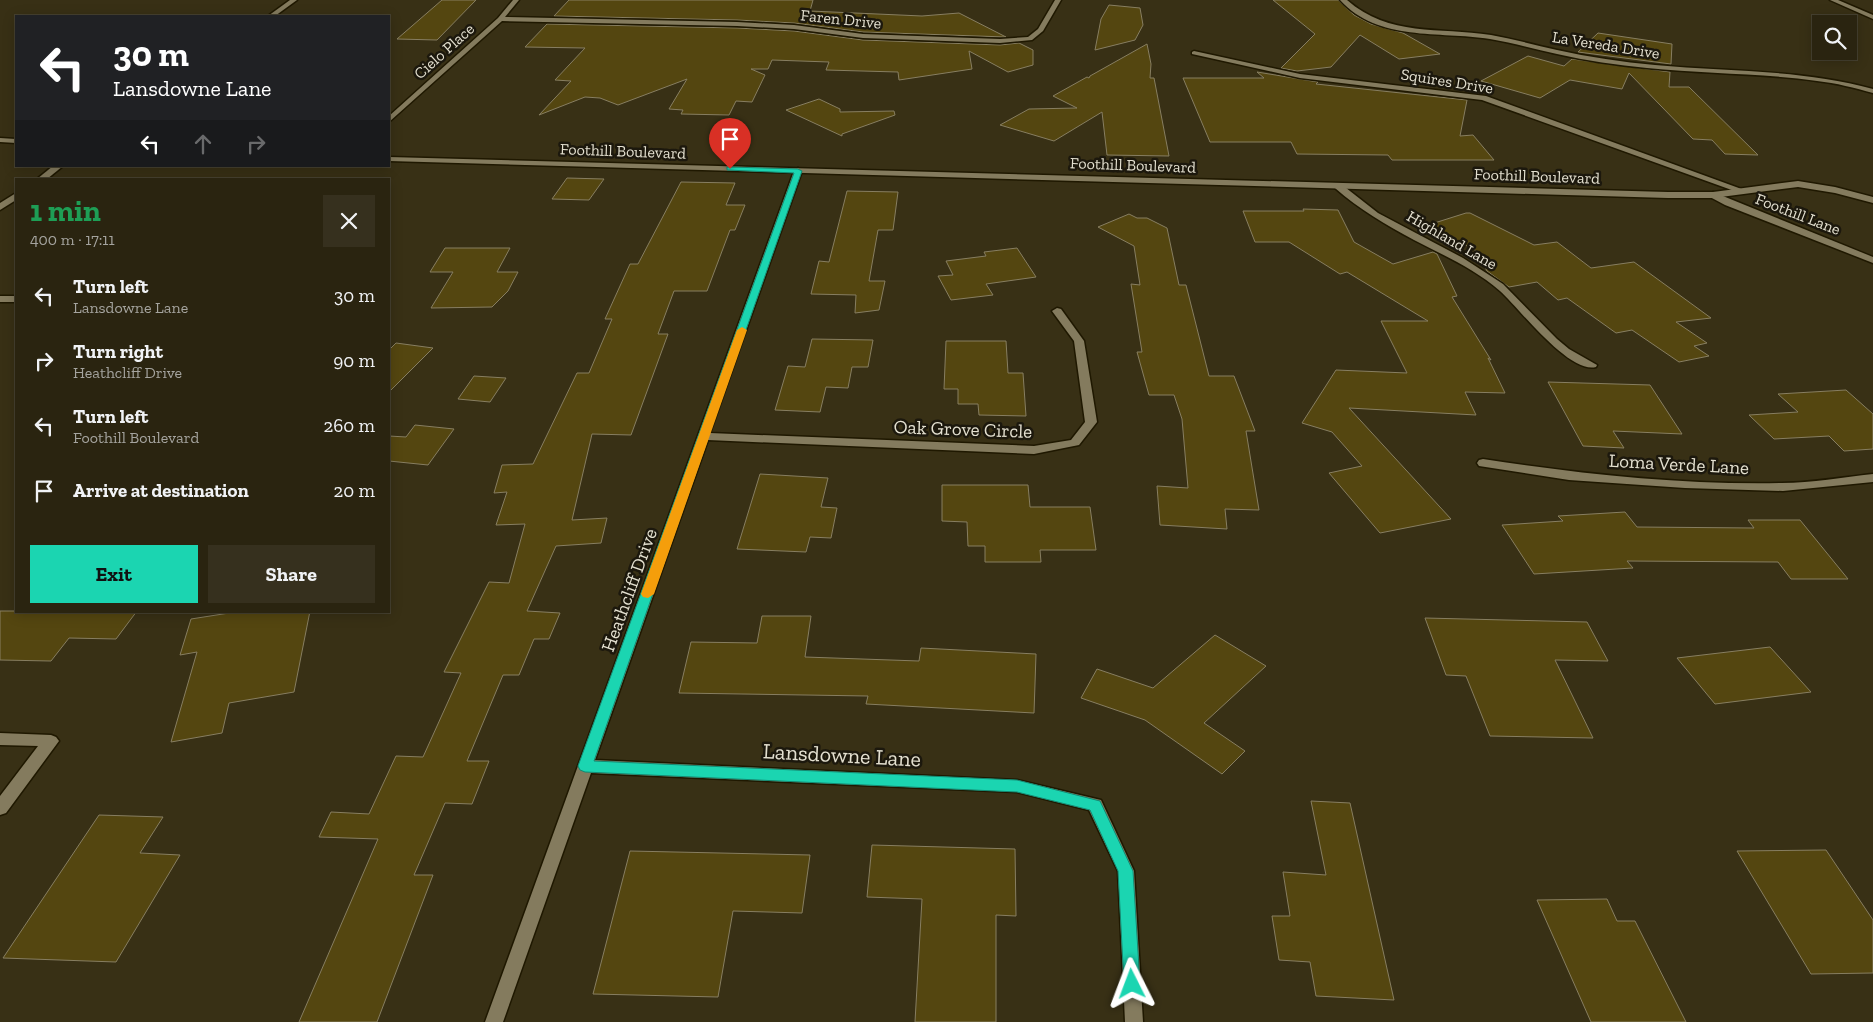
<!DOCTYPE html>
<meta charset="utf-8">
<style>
body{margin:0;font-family:"Zilla Slab",serif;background:#36301e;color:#f1f3f6;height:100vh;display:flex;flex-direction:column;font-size:19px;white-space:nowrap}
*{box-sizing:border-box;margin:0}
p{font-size:16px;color:#a5a49f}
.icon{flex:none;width:28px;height:28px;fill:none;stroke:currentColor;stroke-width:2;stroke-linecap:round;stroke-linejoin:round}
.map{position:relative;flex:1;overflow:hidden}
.panel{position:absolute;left:15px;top:178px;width:375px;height:435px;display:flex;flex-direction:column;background:#2a2410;border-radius:0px;box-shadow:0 2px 12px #0003,0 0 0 1px #464130}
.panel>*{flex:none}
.banner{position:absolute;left:15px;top:15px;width:375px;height:152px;border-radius:0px;box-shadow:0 2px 12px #0003,0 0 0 1px #464130;background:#202124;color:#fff;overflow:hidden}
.buttons{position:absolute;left:1812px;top:15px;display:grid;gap:10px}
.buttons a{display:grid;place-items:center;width:45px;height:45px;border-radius:0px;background:#2a2410;box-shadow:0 2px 12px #0003,0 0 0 1px #464130;font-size:25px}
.pin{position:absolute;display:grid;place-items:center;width:42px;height:42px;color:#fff;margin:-51px -21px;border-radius:50% 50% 50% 0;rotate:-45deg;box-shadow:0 0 5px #0007}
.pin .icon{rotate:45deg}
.me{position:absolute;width:55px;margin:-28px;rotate:357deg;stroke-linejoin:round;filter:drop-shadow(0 0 4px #0008)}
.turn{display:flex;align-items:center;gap:18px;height:105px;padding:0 15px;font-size:22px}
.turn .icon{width:65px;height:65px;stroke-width:2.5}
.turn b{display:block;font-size:35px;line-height:42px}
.lanes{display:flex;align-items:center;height:48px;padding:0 15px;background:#0003;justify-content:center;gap:25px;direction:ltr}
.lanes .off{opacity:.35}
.round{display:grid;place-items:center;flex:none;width:52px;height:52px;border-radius:0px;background:#36301e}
.headline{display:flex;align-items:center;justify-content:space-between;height:85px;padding:0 15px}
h1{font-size:30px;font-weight:700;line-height:38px;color:#1e9e55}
.button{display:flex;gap:10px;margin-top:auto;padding:10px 15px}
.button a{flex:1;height:58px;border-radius:0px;background:#1bd5b1;color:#111;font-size:20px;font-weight:700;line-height:58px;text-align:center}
.button a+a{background:#36301e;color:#f1f3f6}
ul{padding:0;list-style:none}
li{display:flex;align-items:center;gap:15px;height:65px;padding:0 15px}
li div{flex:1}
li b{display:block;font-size:19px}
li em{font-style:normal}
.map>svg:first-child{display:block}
.building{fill:#544610;stroke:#877e61}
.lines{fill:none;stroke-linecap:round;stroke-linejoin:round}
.street-casing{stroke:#1f1800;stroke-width:3}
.secondary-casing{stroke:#1f1800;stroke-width:3}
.street{fill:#847b5e;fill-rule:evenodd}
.secondary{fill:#847b5e;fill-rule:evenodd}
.route{fill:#1bd5b1;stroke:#128a73}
.slow{fill:#f59e0b}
.labels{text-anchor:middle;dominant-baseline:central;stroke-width:5;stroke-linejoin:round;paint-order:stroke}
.far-street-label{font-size:16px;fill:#e4e0d0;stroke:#1c180d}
.street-label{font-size:19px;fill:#e4e0d0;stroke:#1c180d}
.near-street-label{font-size:22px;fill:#e4e0d0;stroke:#1c180d}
</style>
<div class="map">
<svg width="1873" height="1022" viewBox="0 0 1873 1022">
<rect width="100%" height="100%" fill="#383015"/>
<g class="building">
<path d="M442,0H476L437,40L397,39Z"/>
<path d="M569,0H813L810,11L922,16L959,13L1006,37L863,32L794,23L737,20L554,16Z"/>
<path d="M1273,0H1338L1354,15L1371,24L1403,33L1440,54L1399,59L1360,35L1331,67L1297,71L1281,68L1315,34Z"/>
<path d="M1109,5L1140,8L1143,25L1135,40L1095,50L1101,19Z"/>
<path d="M547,24L737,28L794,31L863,40L1000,45L1019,43L1033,50V65L1008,72L969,51L972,69L899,80L898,72L826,70L829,62L772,60L768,69H751L765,75L752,102L736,101L729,115L681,114L683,110L669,109L687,79L618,105L600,98L585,97L539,115L571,81L555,80L585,48L525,47Z"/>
<path d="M1598,33L1672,44L1671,64L1578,52Z"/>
<path d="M1147,44L1151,64L1150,78H1154L1169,156L1107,155L1102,112L1054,141L1000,125L1029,109L1077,108L1053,96L1087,77L1089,78L1090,76Z"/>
<path d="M1528,56L1564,66L1572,59L1670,72L1669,87H1689L1758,155L1725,154L1712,140L1693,139L1629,73L1622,89L1570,80L1540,98L1481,81Z"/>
<path d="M1257,72L1318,82L1316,84L1467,100L1460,136L1473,135L1494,160H1392L1388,155L1297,154L1291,142H1210L1183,78H1264Z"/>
<path d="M819,99L840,109V112L894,111L895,115L842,134V136L786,110Z"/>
<path d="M567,178L604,179L589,200L552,199Z"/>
<path d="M681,182L735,183L726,205H745L735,230H730L707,291H674L658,334H668L631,435L592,434L572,520L607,518L601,543L556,546L527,611L560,613L549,639H534L519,675H503L467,761H489L472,804L445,803L414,875H433L377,1022H299L378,839L319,837L331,812L369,814L396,756L423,757L461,673L444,672L489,582L509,583L525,524L496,525L507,492L494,493L502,465L533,464L577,373H589L612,319H605L630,264H638Z"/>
<path d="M847,191L898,192L893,230H878L869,281H885L879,310L855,313L856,295L811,294L819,261L829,262Z"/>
<path d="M1303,209L1338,210L1354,242L1393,264L1433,252L1437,254L1457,296L1452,297L1491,360L1488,358L1505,393L1465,392L1476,415L1349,408L1451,519L1380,533L1329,473L1362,466L1332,432L1302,423L1336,370L1407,373L1381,321H1428L1347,272L1340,274L1289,242H1255L1243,211H1304Z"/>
<path d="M1466,213H1470L1534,245L1557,242L1591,268L1634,262L1711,318L1676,322L1707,343L1694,346L1709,356L1679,362L1632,330L1616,333L1567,298L1558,300L1537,282L1509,287L1487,271L1472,245L1469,247L1428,225Z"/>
<path d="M1129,214L1137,218H1147L1167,228L1179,285H1186L1209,376H1234L1255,431H1246L1259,510L1225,509L1227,529L1160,525L1157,486L1188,488L1182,419L1174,395H1149L1137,352H1142L1131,284L1140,285L1134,246L1098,227Z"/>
<path d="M445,248H510L497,272H518L508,291L492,307L431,308L453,272H430Z"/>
<path d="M1017,248L1036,277L986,284L993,295L951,300L938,276L953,275L946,261L986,256L984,252Z"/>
<path d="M812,339L873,340L868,367H852L848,388L826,387L820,412L775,410L788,366L805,367Z"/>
<path d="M946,341H1006L1008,373H1023L1026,416L979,415L978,404H958V389H944Z"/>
<path d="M396,343L433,348L389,392V350Z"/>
<path d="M474,376L506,378L490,402L458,399Z"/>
<path d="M1548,382L1650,385L1682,434L1613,431L1624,448L1583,446Z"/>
<path d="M1846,390L1873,414V449L1844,451L1829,436L1774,439L1749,415L1798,412L1778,394Z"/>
<path d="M415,425L454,429L428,465L389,461V436L406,437Z"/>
<path d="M760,474L828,478L821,507L837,508L831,538L810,537L806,552L737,549Z"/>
<path d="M942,485H1028L1030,507H1090L1096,550H1040L1041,562H985V546H968L967,522L942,521Z"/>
<path d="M1625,512L1637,527L1754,528L1748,520H1800L1848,579H1791L1778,562L1627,561L1633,568L1534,574L1502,525L1563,521L1558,516Z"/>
<path d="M0,611H137L116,639L69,638L51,661L0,660Z"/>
<path d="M242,611H310L294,692L229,703L222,733L171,742L197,652L180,655L191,619Z"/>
<path d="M762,616H811L805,657L919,661L921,648L1036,654L1034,713L866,704L868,696L679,693L691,642L757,643Z"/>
<path d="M1425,618L1587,622L1608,661L1555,660L1593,738L1490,736L1466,676L1446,675Z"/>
<path d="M1215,635L1266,666L1204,723L1245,751L1222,774L1145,720L1081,698L1097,669L1153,688Z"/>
<path d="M1770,647L1811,692L1715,704L1677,658Z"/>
<path d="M1311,801L1350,803L1394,1000L1316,996L1310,962L1279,960L1272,916H1290L1283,872L1326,875Z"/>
<path d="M99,815L163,817L140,853L180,855L116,962L3,958Z"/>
<path d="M872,845L1015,849L1016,916L996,915V1022H915L922,899L867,897Z"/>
<path d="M1826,850L1873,920V973L1811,974L1737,851Z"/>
<path d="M630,851L810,855L802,913L733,911L718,997L593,994Z"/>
<path d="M1607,899L1617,921H1635L1686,1022H1591L1537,900Z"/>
</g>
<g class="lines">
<g class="street-casing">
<g id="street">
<path d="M513,0H519L505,17L737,22L794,25L863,34L1000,39L1028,37L1038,29L1055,0H1061L1043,31L1032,40L1000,43L863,38L794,29L737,26L502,21L389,122V116L498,18Z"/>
<path d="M1340,0H1347C1389,37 1439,27 1491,35C1513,39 1535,45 1557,50C1589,57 1622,62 1655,65C1728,72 1801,69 1873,89V93C1855,88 1836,83 1817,81C1761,73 1704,74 1647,68C1617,65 1587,61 1557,54C1535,49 1513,43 1490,39C1439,31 1378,42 1340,0Z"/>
<path d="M1194,51L1300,74L1486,96L1747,191L1740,193L1482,100L1300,78L1192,54V52Z"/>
<path d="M798,168L802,171L710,433L1034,446L1071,440L1085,422L1074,341L1052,311L1057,308L1061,309L1084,341L1097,422L1079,445L1034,454L708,440L595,760L1017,780L1101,800L1134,871L1143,1022H1125L1118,871L1089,810L1017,792L591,773L503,1022H485L794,171Z"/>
<path d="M1335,184H1341L1378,213L1463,258L1503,284L1557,339L1569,349L1597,365L1596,367C1569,374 1519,308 1500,291C1475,269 1443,255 1414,240C1386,225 1359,209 1335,188Z"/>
<path d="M1713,192L1873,257V263L1725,205L1710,197L1709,195Z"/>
<rect x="0" y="296" width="16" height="6"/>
<path d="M1483,459C1581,474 1682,485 1782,483C1812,483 1843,477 1873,474V482L1783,491L1685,488L1569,480L1479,466L1477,463L1479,460Z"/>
<path d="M0,733L51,735L56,737L59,741L6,813L0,815V796L38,746L0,745Z"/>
</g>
</g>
<g class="secondary-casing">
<g id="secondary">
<path d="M290,0H297L275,16H268Z"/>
<path d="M1830,0H1838L1873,15V19Z"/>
<path d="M0,138L16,139V143L0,142Z"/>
<path d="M389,157L1668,192H1713L1798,181L1835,187L1873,197V203L1835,193L1798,187L1713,198H1668L389,161Z"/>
<path d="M53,166H63L47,179H37Z"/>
<path d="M16,193V200L0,210V203Z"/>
</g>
</g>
<use href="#street" class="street"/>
<use href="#secondary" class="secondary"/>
</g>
<path class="route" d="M730,167L798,169L802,171L594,761L1017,780L1100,801L1133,871L1140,984L1138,990L1132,992L1126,990L1124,984L1118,871L1090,810L1017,792L585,772L580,770L578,766L794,173L727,170V167Z"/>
<path class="slow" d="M742,327L747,330L654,594L648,598L643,597L641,594L737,330Z"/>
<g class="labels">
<g class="far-street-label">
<text transform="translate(841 19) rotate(6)">Faren Drive</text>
<text transform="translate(1606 45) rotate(9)">La Vereda Drive</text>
<text transform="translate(444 51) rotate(-42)">Cielo Place</text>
<text transform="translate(1447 81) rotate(9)">Squires Drive</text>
<text transform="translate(623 151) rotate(2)">Foothill Boulevard</text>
<text transform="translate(1133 165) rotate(2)">Foothill Boulevard</text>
<text transform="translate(1537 176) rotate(2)">Foothill Boulevard</text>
<text transform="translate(1798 214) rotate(21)">Foothill Lane</text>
<text transform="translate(1452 240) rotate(30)">Highland Lane</text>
</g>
<g class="street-label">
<text transform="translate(963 429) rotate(2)">Oak Grove Circle</text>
<text transform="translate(1679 464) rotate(3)">Loma Verde Lane</text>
<text transform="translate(629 590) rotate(-70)">Heathcliff Drive</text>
</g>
<g class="near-street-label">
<text transform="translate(842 755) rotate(3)">Lansdowne Lane</text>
</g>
</g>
</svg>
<div class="buttons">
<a><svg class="icon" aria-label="search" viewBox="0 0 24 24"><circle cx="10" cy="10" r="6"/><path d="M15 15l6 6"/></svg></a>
</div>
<div class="pin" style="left:730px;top:169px;background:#d93025"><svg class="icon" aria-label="arrive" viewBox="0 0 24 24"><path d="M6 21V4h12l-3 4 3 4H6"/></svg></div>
<svg class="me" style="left:1132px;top:984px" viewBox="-20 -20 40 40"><path d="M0-17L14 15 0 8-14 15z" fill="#1bd5b1" stroke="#fff" stroke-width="4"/></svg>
<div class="banner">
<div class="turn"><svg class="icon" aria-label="left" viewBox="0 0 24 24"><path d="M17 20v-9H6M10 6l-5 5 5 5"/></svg><div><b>30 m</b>Lansdowne Lane</div></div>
<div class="lanes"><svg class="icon" aria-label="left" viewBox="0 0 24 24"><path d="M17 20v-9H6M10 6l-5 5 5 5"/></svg><svg class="icon off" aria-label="ahead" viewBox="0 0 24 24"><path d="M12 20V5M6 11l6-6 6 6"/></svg><svg class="icon off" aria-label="right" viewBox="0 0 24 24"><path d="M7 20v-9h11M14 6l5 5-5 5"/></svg></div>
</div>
<section class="panel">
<div class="headline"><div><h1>1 min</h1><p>400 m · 17:11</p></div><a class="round"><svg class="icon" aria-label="close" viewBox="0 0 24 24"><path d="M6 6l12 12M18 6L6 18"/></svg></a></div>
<ul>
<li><svg class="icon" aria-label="left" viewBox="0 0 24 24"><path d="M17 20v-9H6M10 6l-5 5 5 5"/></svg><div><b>Turn left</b><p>Lansdowne Lane</p></div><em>30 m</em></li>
<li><svg class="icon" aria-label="right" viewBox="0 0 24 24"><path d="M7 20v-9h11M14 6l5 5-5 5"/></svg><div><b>Turn right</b><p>Heathcliff Drive</p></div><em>90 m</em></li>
<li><svg class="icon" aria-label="left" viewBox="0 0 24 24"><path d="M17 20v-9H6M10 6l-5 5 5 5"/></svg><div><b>Turn left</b><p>Foothill Boulevard</p></div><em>260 m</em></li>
<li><svg class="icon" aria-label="arrive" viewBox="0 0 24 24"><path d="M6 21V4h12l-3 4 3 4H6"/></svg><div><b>Arrive at destination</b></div><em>20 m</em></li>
</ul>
<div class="button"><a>Exit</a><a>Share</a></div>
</section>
</div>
